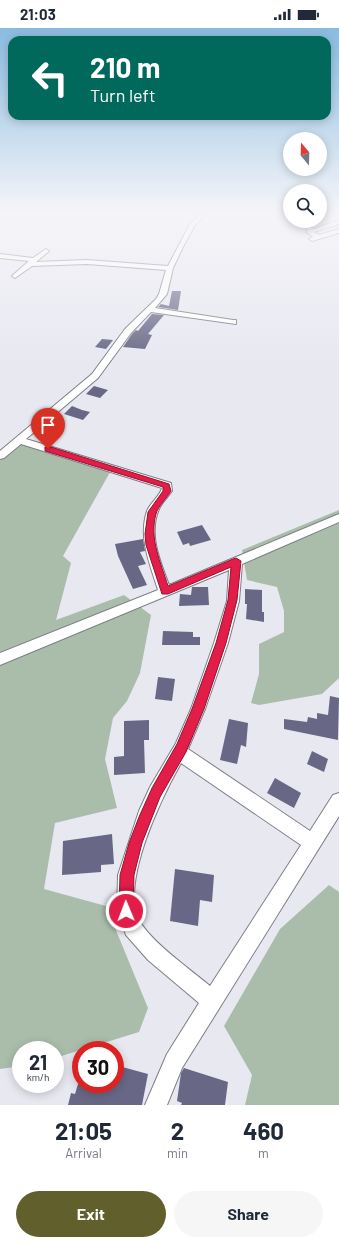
<!DOCTYPE html>
<style>
body{margin:0;font-family:Barlow,sans-serif;background:#f6f6f7;color:#1f2937;height:100vh;display:flex;flex-direction:column;font-size:15px;white-space:nowrap}
*{box-sizing:border-box;margin:0}
p{font-size:13px;color:#747a83}
.icon{flex:none;width:22px;height:22px;fill:none;stroke:currentColor;stroke-width:2;stroke-linecap:round;stroke-linejoin:round}
.map{position:relative;height:1077px;overflow:hidden}
.sheet{display:flex;flex-direction:column;background:#fff;flex:1}
.sheet>*{flex:none}
.top-card{position:absolute;left:8px;top:8px;width:323px;height:84px;border-radius:12px;box-shadow:0 2px 10px #0003;background:#00695c;color:#fff;overflow:hidden}
.needle{width:26px;rotate:341deg}
.tools{position:absolute;left:283px;top:104px;display:grid;gap:8px}
.tools a{display:grid;place-items:center;width:44px;height:44px;border-radius:50%;background:#fff;box-shadow:0 2px 10px #0003;font-size:20px}
.speed{position:absolute;left:12px;top:1013px;display:flex;gap:8px;font-size:20px;font-weight:700;text-align:center}
.speed>*{display:grid;place-content:center;width:52px;height:52px;border-radius:50%;background:#fff;box-shadow:0 2px 10px #0003;line-height:1}
.speed small{font-size:10px;font-weight:400}
.speed .limit{border:6px solid #d22;background:#fff;color:#111}
.pin{position:absolute;display:grid;place-items:center;width:34px;height:34px;color:#fff;margin:-41px -17px;border-radius:50% 50% 50% 0;rotate:-45deg;box-shadow:0 0 4px #0007}
.pin .icon{rotate:45deg}
.me{position:absolute;width:44px;margin:-22px;rotate:359deg;stroke-linejoin:round;filter:drop-shadow(0 0 3px #0008)}
.turn{display:flex;align-items:center;gap:14px;height:84px;padding:0 16px;font-size:18px}
.turn .icon{width:52px;height:52px;stroke-width:2.5}
.turn b{display:block;font-size:28px;line-height:34px}
.eta{display:flex;justify-content:space-evenly;align-items:center;height:68px;text-align:center}
.eta b{font-size:24px;font-weight:700;line-height:28px}
.action{display:flex;gap:8px;margin-top:auto;padding:8px 16px}
.action a{flex:1;height:46px;border-radius:24px;background:#61602d;color:#fff;font-size:16px;font-weight:700;line-height:46px;text-align:center}
.action a+a{background:#f6f6f7;color:#1f2937}
.status{display:flex;justify-content:space-between;align-items:center;height:28px;padding:0 20px;background:#fff;direction:ltr}
.status svg{height:11px;fill:currentColor}
.map>svg:first-child{display:block}
.green{fill:#aabdab}
.building{fill:#686886}
.lines{fill:none;stroke-linecap:round;stroke-linejoin:round}
.street-casing{stroke:#7d7e86;stroke-width:2}
.street{fill:#fff;fill-rule:evenodd}
.route{fill:#e11d48;stroke:#92132f}
</style>
<div class="status"><b>21:03</b><svg viewBox="0 0 49 12"><path d="M0 12V9h3v3zM5 12V6h3v6zM10 12V3h3v9zM15 12V0h3v12zM26 1h20v11H26zM47 4h2v5h-2z"/></svg></div>
<div class="map">
<svg width="339" height="1077" viewBox="0 0 339 1077">
<rect width="100%" height="100%" fill="#e8e8f1"/>
<g class="green">
<path d="M13,412L114,437L63,528L71,535L56,592L124,567L151,587L140,645L127,673L113,690L105,731L117,780L55,795L44,861L106,878L148,980L139,1004L55,1030V1022H21V1038L0,1041V422Z"/>
<path d="M339,482V650L322,666L259,677L251,675L259,646V616L284,604V583L277,559L247,552L242,522Z"/>
<path d="M329,857L339,864V1077H245L252,1047L224,998L280,901Z"/>
</g>
<g class="building">
<path d="M172,263H181L178,282L158,279L161,276L169,278Z"/>
<path d="M152,286L164,287L148,306L152,307L145,321L123,319L132,306L136,302L138,303Z"/>
<path d="M102,311L113,312L106,321L95,319Z"/>
<path d="M94,358L108,362L100,370L86,366Z"/>
<path d="M72,378L82,382L90,384L83,392L64,386Z"/>
<path d="M202,497L211,512L190,518L189,515L183,517L177,504Z"/>
<path d="M143,511L145,523L140,524L146,536L138,538L147,557L133,561L118,528L115,516Z"/>
<path d="M192,559H208L209,577L179,578L180,566L191,567Z"/>
<path d="M245,561L262,562V584H264V594L246,591L247,576H245Z"/>
<path d="M163,603L193,604V609H200V617H162Z"/>
<path d="M158,649L175,651L172,673L155,671Z"/>
<path d="M330,668L339,670L338,712L284,701V691L307,694L308,689L317,691V685L328,687Z"/>
<path d="M229,691L248,695L246,719L241,717L237,736L220,732Z"/>
<path d="M149,692V712H144L145,745L114,747V729L124,728V693Z"/>
<path d="M312,723L328,731L324,744L307,736Z"/>
<path d="M275,750L301,765L294,780L267,765Z"/>
<path d="M112,806L114,836L101,837V844L62,847L63,813Z"/>
<path d="M175,841L214,847L212,874L200,872L198,898L170,893Z"/>
<path d="M115,1037L148,1046L142,1077H68L71,1065L75,1066L78,1056H115Z"/>
<path d="M184,1040L228,1054L225,1077H181L182,1075L177,1073L181,1045Z"/>
</g>
<g class="lines">
<g class="street-casing">
<g id="street">
<path d="M202,184H208L195,197L183,219L173,240L167,266L155,280L233,292H236V296L151,284L131,305L98,350L26,411L171,455L172,463C168,469 162,474 159,481C148,506 160,533 169,557L339,486V494L242,536L239,573L228,615L205,681L188,721L310,803L333,767L339,765V788L182,1040L167,1077H145L167,1026L199,975L148,932L126,907L117,883L118,847L139,783L150,759L176,715L191,681L214,615L227,573L229,542L0,637V625L158,562C150,536 138,510 147,483C150,475 160,468 162,460L21,416L4,430L0,431V423L92,346L125,301L156,271L159,266L166,242L87,236L32,238L15,250L12,248L13,247L29,233L0,230V226L33,230L46,221L49,223L48,224L36,234L87,232L168,238L190,196ZM181,735L301,817L210,958C191,942 150,913 139,892C120,854 162,769 181,735Z"/>
<path d="M339,192V196L314,204L319,207L339,201V205L312,213L309,211L313,209L306,204L308,202L300,197L307,193H315L307,197L314,201Z"/>
</g>
</g>
<use href="#street" class="street"/>
</g>
<linearGradient id="sky" x2="0" y2="1"><stop stop-color="#8abbdf"/><stop offset="0.55" stop-color="#f5f5f9"/><stop offset="1" stop-color="#f5f5f9" stop-opacity="0"/></linearGradient>
<rect width="339" height="335" fill="url(#sky)"/>
<path class="route" d="M45,419H51L169,456L171,463C167,470 158,478 156,486C149,511 161,535 168,558L233,531L236,530L241,533L237,572L226,615L204,681L186,724L160,769L142,815L134,847L133,883L131,888L126,890L121,888L119,883L120,847L129,815L139,789L152,760L177,716L192,681L216,615L228,572L231,539L168,566H162L146,517L145,506L148,484L163,463V459L45,423Z"/>
</svg>
<div class="tools">
<a><svg class="needle" viewBox="-14 -14 28 28"><path d="M0-13l5 13h-10z" fill="#e53935"/><path d="M0 13l5-13h-10z" fill="#747a83"/></svg></a>
<a><svg class="icon" aria-label="search" viewBox="0 0 24 24"><circle cx="10" cy="10" r="6"/><path d="M15 15l6 6"/></svg></a>
</div>
<div class="speed"><div>21<small>km/h</small></div><div class="limit">30</div></div>
<div class="pin" style="left:48px;top:421px;background:#d93025"><svg class="icon" aria-label="arrive" viewBox="0 0 24 24"><path d="M6 21V4h12l-3 4 3 4H6"/></svg></div>
<svg class="me" style="left:126px;top:883px" viewBox="-20 -20 40 40"><circle r="17" fill="#e11d48" stroke="#fff" stroke-width="3"/><path d="M0-11L8 9 0 5-8 9z" fill="#fff"/></svg>
<div class="top-card">
<div class="turn"><svg class="icon" aria-label="left" viewBox="0 0 24 24"><path d="M17 20v-9H6M10 6l-5 5 5 5"/></svg><div><b>210 m</b>Turn left</div></div>
</div>
</div>
<section class="sheet">
<div class="eta">
<div><b>21:05</b><p>Arrival</p></div>
<div><b>2</b><p>min</p></div>
<div><b>460</b><p>m</p></div>
</div>
<div class="action"><a>Exit</a><a>Share</a></div>
</section>
